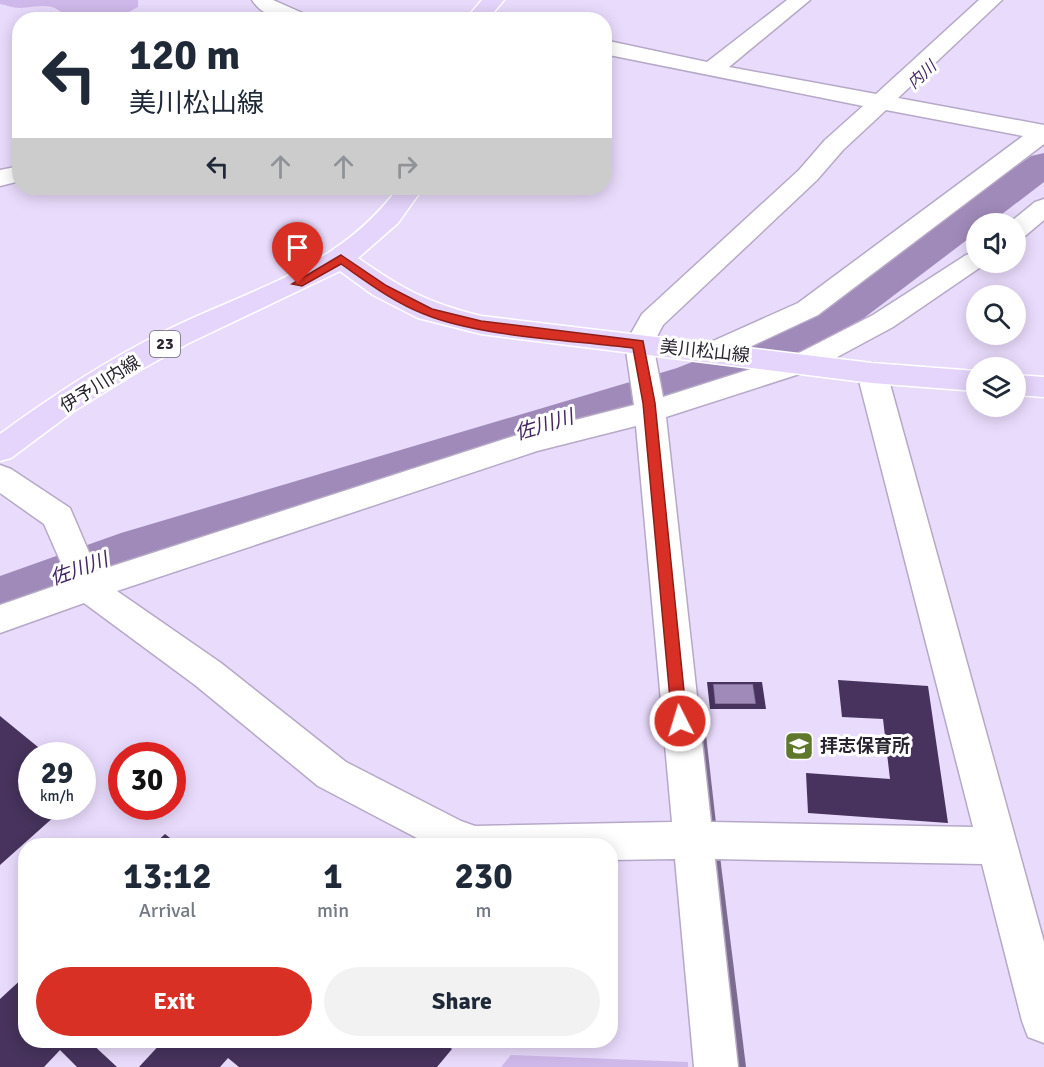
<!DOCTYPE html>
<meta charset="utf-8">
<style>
body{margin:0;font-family:Signika,"Noto Sans JP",sans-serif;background:#f2f2f3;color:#1f2937;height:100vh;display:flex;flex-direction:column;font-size:22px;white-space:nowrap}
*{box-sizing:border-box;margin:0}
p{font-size:20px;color:#747a83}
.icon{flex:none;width:33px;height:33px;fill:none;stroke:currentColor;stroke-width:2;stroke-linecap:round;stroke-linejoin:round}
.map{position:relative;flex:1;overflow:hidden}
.panel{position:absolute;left:18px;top:838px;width:600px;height:210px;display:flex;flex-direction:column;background:#fff;border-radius:24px;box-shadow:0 3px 15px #0003}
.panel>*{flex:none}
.top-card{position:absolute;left:12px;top:12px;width:600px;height:183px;border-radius:24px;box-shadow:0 3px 15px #0003;background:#fff;color:#1f2937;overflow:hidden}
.controls{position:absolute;left:966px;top:213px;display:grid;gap:12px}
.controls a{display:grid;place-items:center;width:60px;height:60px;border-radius:50%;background:#fff;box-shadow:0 3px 15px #0003;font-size:30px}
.speed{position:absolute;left:18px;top:742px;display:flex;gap:12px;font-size:30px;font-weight:700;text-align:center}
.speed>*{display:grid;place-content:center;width:78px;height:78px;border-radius:50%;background:#fff;box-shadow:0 3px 15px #0003;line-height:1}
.speed small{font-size:15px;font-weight:400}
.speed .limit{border:9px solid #d22;background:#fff;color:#111}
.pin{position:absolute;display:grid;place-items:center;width:51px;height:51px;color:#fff;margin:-62px -26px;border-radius:50% 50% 50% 0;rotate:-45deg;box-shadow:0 0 6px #0007}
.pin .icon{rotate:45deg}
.me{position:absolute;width:66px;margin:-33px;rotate:355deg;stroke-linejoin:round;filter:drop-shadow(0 0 4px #0008)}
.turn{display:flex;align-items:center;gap:21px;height:126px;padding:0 18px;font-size:27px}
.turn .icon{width:78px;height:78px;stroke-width:2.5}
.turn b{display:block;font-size:42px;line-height:51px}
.lanes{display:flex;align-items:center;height:57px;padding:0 18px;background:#0003;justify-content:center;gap:30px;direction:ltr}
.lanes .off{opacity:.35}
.eta{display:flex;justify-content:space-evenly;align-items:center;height:102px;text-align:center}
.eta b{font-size:36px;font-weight:700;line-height:42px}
.primary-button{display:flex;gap:12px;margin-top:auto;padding:12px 18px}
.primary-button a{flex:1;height:69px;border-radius:36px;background:#d93025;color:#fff;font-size:24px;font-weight:700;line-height:69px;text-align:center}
.primary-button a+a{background:#f2f2f3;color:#1f2937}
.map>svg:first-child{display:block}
.green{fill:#cfb9eb}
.water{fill:#a08aba;stroke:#7c6b91;stroke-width:1.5}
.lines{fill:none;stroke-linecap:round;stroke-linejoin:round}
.stream{fill:#7c6b91;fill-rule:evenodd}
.river{fill:#a08aba;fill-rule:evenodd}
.building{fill:#47335d;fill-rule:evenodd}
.minor-casing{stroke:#b6a9c7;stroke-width:3}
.major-casing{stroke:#fff;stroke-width:3}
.minor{fill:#fff;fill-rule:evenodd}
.major{fill:#e5d4fb;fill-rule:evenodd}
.route{fill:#d93025;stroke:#8d1f18;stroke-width:1.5}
.labels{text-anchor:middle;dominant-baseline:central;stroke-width:6;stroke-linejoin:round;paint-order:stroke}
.far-water-label{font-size:16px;font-style:italic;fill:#442661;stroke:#fff}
.shield{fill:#fff;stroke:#69666e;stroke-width:1.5}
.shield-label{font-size:16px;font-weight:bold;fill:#292430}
.street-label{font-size:18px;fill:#292430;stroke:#fff}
.poi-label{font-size:18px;font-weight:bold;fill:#292430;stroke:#fff;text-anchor:start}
.water-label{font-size:20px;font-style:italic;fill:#442661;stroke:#fff}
</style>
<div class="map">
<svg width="1044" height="1067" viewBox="0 0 1044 1067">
<rect width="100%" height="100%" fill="#e9dbfc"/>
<g class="green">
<path d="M0,0H138V7L116,19H67C54,0 40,7 19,8C13,8 6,5 0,4Z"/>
<path d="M511,1055L688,1062V1067H501Z"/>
</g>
<path class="water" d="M713,684H753L756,704H715Z"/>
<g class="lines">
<g class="stream">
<path d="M664,385L668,388L669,396L665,399L661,396L660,388Z"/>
<path d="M581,409L585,412L588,423L584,426L580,423L577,412Z"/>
<path d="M699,713L702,714L704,717L717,832L716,835L712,837L708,835L707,832L694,717L696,714Z"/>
<path d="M714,843L718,845L719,848L746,1067H734L709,848L710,845Z"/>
</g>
<path class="river" d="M1044,153V182L989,224H976V233L864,318L802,351L709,390L138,568L0,619V576L121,533L677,368L770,331L834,298L1031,156Z"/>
</g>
<g class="building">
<path d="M838,680L928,686L948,823L808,813L806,773L890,779L883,719L842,717Z"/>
<path d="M707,682H762L766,709H710ZM713,684H753L756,704H715Z"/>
<path d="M0,716L49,756H32V807H65L0,865Z"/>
<path d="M165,834L180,846H152Z"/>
<path d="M26,975V1041H89L117,1067H77L60,1050L44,1067H0V999Z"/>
<path d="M163,1041H442L452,1049L437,1067H239L228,1058L220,1067H139Z"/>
</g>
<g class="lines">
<g class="minor-casing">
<g id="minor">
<path d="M252,0H273L307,15L309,20C287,20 265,20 252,0Z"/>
<path d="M787,0H810L729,67L876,94L979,0H1002L898,98L1044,125V144L818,315L724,359L714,362L704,359L700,352L704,345L798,303L1023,136L886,110L843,150L817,180L663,325L653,344L663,397L795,355L873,315L966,255L976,253V262H988L893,327L815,369L666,417L711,822L973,827L857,373L862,366L872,363L882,366L887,373L1044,942V1043L1028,1037L1022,1021L982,864L715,859L738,1067H694L675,859L610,860V846H432L318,786L195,685L84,603L0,633V605L69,581L44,524L0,493V465L11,469L70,508L97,571L520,434L634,405L625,344L642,314L799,170L825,140L863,106L604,54V40L707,62ZM636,426L672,822L475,826L461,821L346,762L221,663L117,591L537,451Z"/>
<path d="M20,166V181L0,186V170Z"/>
<path d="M1044,199V220L1025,236L1016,238V224H1008L1035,202Z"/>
</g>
</g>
<g class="major-casing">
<g id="major">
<path d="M482,0H504L487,20H465Z"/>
<path d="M398,188H423L398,223L358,258C402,289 428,303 481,316L872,363L976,371V391L872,383L481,334L418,318L373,295L340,271L187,344L142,369L74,411L11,458L0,461V434C53,395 109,359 167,330C253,288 338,269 398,188Z"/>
<path d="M1016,375L1044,377V397L1016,395Z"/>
</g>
</g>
<use href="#minor" class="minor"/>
<use href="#major" class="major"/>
</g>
<path class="route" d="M341,255L387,286L432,309L481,321L643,341L655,403L687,721L685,726L680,728L672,721L643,403L633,348C572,340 480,337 424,314C393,302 367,282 341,264L302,286L292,284Z"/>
<defs>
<g id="school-square" transform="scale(1.5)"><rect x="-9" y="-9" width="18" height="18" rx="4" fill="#5f782b" stroke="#fff"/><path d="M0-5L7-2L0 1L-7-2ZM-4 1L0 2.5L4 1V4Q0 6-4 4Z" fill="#fff"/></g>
</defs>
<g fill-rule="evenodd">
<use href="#school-square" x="799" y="746"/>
</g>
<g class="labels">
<g class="far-water-label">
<text transform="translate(922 75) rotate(-43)">内川</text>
</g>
<rect class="shield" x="150" y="331" width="30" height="26" rx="4.5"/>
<g class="shield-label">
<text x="165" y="344">23</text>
</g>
<g class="street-label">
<text transform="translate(705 351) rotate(6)">美川松山線</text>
<text transform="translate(100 384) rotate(-32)">伊予川内線</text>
</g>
<g class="poi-label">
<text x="820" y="746">拝志保育所</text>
</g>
<g class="water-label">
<text transform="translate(544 425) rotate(-17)">佐川川</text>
<text transform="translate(79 569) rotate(-20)">佐川川</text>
</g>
</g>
</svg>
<div class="controls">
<a><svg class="icon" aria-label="sound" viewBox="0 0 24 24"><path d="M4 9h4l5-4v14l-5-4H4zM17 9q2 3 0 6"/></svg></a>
<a><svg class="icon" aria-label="search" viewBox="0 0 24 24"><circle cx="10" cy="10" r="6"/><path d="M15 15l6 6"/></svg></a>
<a><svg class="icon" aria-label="layers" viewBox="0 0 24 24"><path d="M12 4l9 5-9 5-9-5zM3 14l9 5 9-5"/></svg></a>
</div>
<div class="speed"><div>29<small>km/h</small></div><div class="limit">30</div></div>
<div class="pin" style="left:298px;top:284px;background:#d93025"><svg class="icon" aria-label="arrive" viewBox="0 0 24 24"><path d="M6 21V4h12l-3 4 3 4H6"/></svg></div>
<svg class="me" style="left:680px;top:721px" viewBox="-20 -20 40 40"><circle r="17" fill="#d93025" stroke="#fff" stroke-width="3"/><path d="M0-11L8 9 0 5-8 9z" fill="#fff"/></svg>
<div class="top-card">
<div class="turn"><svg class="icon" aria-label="left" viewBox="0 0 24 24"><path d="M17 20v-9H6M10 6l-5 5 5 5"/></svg><div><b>120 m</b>美川松山線</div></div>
<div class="lanes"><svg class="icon" aria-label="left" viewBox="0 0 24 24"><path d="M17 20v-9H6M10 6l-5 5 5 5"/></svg><svg class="icon off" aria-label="ahead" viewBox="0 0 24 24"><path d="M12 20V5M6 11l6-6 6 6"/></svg><svg class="icon off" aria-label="ahead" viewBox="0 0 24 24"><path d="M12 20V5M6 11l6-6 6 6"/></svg><svg class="icon off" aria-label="right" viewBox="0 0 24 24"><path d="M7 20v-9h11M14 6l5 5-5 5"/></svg></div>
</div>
<section class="panel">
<div class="eta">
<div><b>13:12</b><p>Arrival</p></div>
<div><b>1</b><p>min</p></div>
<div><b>230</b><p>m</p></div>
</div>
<div class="primary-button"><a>Exit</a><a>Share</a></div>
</section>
</div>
